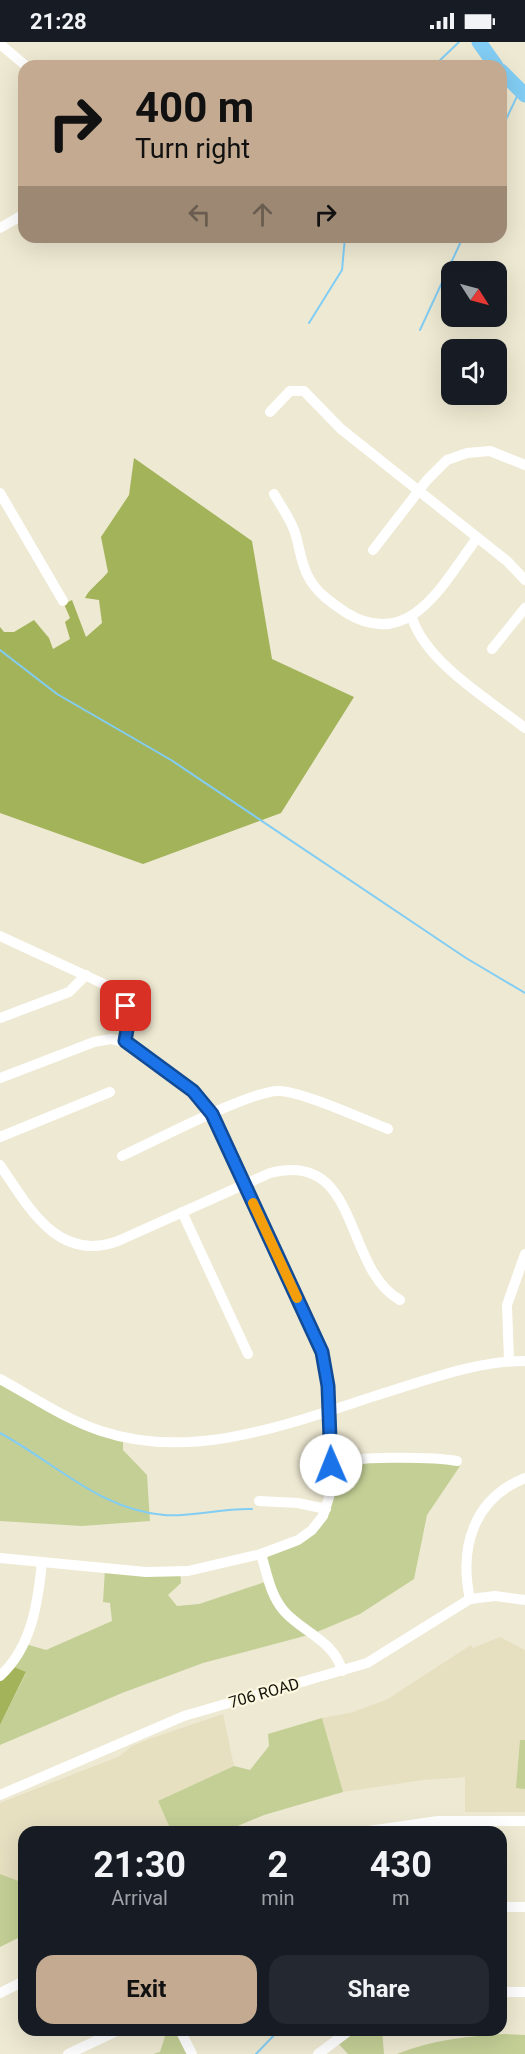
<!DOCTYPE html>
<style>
body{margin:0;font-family:Roboto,sans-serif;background:#242831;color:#f1f3f6;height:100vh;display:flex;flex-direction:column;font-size:22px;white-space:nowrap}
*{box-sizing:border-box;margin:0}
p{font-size:20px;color:#9ea1a6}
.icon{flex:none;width:33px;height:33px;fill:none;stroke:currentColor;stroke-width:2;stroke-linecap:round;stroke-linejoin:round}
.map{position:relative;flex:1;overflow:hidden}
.drawer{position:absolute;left:18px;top:1784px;width:489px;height:210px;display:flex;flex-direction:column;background:#171b24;border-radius:18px;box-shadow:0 6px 24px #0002}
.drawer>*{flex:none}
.top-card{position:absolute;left:18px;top:18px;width:489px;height:183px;border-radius:18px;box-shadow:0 6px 24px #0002;background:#c4aa90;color:#111;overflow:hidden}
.needle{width:39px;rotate:126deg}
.fabs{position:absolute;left:441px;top:219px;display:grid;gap:12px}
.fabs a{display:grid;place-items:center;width:66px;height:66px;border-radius:12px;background:#171b24;box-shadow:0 6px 24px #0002;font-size:30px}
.pin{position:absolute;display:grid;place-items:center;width:51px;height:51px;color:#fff;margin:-26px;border-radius:12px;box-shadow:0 3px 9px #0006}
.me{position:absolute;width:66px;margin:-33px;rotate:359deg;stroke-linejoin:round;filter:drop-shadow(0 0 4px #0008)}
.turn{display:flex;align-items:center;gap:21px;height:126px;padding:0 18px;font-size:27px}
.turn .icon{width:78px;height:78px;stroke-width:2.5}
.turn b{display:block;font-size:42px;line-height:51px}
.lanes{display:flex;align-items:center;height:57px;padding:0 18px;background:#0003;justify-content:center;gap:30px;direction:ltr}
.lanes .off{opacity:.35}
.eta{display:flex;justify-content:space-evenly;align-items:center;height:102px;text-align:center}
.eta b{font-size:36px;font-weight:700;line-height:42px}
.button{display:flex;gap:12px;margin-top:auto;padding:12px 18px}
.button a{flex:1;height:69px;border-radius:18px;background:#c4aa90;color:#111;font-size:24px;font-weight:700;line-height:69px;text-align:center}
.button a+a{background:#242831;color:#f1f3f6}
.status{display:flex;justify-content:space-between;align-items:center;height:42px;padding:0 30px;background:#171b24;direction:ltr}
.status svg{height:16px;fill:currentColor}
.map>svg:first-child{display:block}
.built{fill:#e6dfc0}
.green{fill:#c3cf95}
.forest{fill:#a3b35a}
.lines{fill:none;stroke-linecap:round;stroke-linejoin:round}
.stream{stroke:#82cdf4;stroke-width:2}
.river{stroke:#82cdf4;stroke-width:15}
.minor{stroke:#fff;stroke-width:10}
.route-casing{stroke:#114b97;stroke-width:15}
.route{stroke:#1a73e8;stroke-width:10}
.slow{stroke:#f59e0b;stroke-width:10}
.labels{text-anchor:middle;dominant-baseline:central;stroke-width:4.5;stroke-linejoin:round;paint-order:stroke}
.street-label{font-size:16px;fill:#14130b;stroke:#fcf7df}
</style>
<div class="status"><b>21:28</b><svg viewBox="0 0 49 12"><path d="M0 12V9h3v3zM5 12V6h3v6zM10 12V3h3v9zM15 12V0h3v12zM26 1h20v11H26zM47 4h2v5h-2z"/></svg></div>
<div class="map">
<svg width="525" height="2012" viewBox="0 0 525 2012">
<rect width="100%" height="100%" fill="#eee9d2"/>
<g class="built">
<path d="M500,1595L525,1608V1770H465V1735L423,1738L343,1750L322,1676L350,1671L386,1658L471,1603L473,1606Z"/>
<path d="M223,1672L234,1724L158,1759L169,1785L157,1789L24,1790V1841L0,1832V1761L120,1714L132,1704L149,1697Z"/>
</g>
<g class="green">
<path d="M0,1339L123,1396V1408L147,1433L150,1479L82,1484L0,1479Z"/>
<path d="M456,1419L460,1424L427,1473L414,1537L360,1572L312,1592L203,1621L122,1651L0,1703V1683L26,1631L9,1623L22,1601L46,1608L112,1579L110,1561L103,1560L105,1527L180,1530L181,1541L168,1553L177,1564L199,1562L268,1539L260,1512L319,1481L335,1420Z"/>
<path d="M322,1676L343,1750L264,1773L226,1789H157L169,1784L158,1759L234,1724L250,1728L269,1704L268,1692Z"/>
<path d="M520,1698H525V1747L516,1746Z"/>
<path d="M0,1832L24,1841V1893L0,1905Z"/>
<path d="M167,1988H180L192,2012H153L160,2010Z"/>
<path d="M350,1988H382L384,2012H348L335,1998Z"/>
<path d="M505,1992L525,1993V2012H397C431,1998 469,1994 505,1992Z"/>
</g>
<g class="forest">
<path d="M134,416L252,499L272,617L354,655L281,771L143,822L0,771V585L4,590H14L34,578L49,596L53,607L70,597L65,580L70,576L64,562L72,558L86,595L102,581L99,558L85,556C88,548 101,539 108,530L101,495L129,453Z"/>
<path d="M9,1623L26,1630L0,1683V1633Z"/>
</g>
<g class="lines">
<g class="stream">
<path d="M434,24L459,0"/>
<path d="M501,88L520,48"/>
<path d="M309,281L342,228L345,195"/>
<path d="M420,288L463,195"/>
<path d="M0,608L57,652L171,718L466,916L525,951"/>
<path d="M0,1391C54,1420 100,1468 164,1473C193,1475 222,1466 252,1467"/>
<path d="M256,2012L279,1988"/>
</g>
<g class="river">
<path d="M479,0L496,24"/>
<path d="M501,29L525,53"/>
</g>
<g class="minor">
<path d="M0,2L26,24"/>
<path d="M0,186L24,172"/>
<path d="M270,370L290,349H304L341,387L507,519L525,538"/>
<path d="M0,451L63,559"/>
<path d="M274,452C281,464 289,475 294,488C300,504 300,521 309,536C317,551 332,561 345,570C410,611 444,540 477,496"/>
<path d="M373,508L427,438L447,418L467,411L490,409L525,423"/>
<path d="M412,576C427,621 488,657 525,686"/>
<path d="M492,607L525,566"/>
<path d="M0,894L106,943C128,957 130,976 125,999"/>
<path d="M0,976L69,950L86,933"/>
<path d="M0,1036L94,1000L111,997L129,1001L193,1049L212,1072L324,1316L330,1367L331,1423L330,1452L323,1474L312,1488L298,1498L261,1512L188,1529L146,1530L0,1516"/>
<path d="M0,1095L110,1050"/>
<path d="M122,1114C153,1100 251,1048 279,1049C304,1050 362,1077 388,1087"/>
<path d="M0,1123C29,1166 58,1221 118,1199L270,1131C361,1107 343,1227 400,1258"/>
<path d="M182,1170L248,1312"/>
<path d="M509,1319L507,1263L525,1212"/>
<path d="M0,1337C33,1355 65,1377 101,1389C200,1422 302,1376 397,1347C438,1334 481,1319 525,1319"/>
<path d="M331,1423C347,1413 436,1415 457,1419"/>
<path d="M259,1459L298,1461L326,1467"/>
<path d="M261,1512C267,1531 270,1553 284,1569C302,1590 335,1599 342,1629"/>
<path d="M470,1557C459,1506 473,1457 525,1436"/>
<path d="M0,1634C32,1605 38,1560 42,1520"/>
<path d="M0,1753L184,1674L367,1621L470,1557L495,1554L525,1558"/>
<path d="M362,1790L438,1779H525"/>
<path d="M501,1865H525"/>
<path d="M501,1950H525"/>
<path d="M0,1951L24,1939"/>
<path d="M180,1988L192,2012"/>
<path d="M68,2012L119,1988"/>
<path d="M318,2012L350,1988"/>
</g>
</g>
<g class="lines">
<g class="route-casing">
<path id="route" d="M126,964L128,982L125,999L193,1049L212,1072L322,1310L328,1344L331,1423"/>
</g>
<use href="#route" class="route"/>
<path class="slow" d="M253,1161L297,1256"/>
</g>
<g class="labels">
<g class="street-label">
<text transform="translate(264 1651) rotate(-16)">706 ROAD</text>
</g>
</g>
</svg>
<div class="fabs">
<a><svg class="needle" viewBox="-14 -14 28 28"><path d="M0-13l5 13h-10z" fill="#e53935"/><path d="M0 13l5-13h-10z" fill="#9ea1a6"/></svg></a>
<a><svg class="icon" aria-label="sound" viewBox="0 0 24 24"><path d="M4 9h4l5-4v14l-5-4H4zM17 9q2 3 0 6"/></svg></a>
</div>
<div class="pin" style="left:126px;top:964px;background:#d93025"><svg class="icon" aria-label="arrive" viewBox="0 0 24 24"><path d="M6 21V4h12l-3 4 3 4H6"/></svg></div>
<svg class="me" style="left:331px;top:1423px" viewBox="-20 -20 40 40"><circle r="19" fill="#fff"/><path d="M0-13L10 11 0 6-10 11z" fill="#1a73e8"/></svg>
<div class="top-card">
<div class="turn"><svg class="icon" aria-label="right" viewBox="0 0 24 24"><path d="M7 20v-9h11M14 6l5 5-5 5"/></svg><div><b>400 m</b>Turn right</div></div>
<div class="lanes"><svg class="icon off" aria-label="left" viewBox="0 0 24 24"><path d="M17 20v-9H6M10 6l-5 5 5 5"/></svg><svg class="icon off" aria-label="ahead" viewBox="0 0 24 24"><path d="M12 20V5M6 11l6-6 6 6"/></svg><svg class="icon" aria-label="right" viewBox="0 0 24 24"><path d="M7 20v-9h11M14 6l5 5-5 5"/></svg></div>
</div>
<section class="drawer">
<div class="eta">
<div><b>21:30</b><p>Arrival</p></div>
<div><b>2</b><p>min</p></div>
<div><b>430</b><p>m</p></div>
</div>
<div class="button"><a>Exit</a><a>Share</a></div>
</section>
</div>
